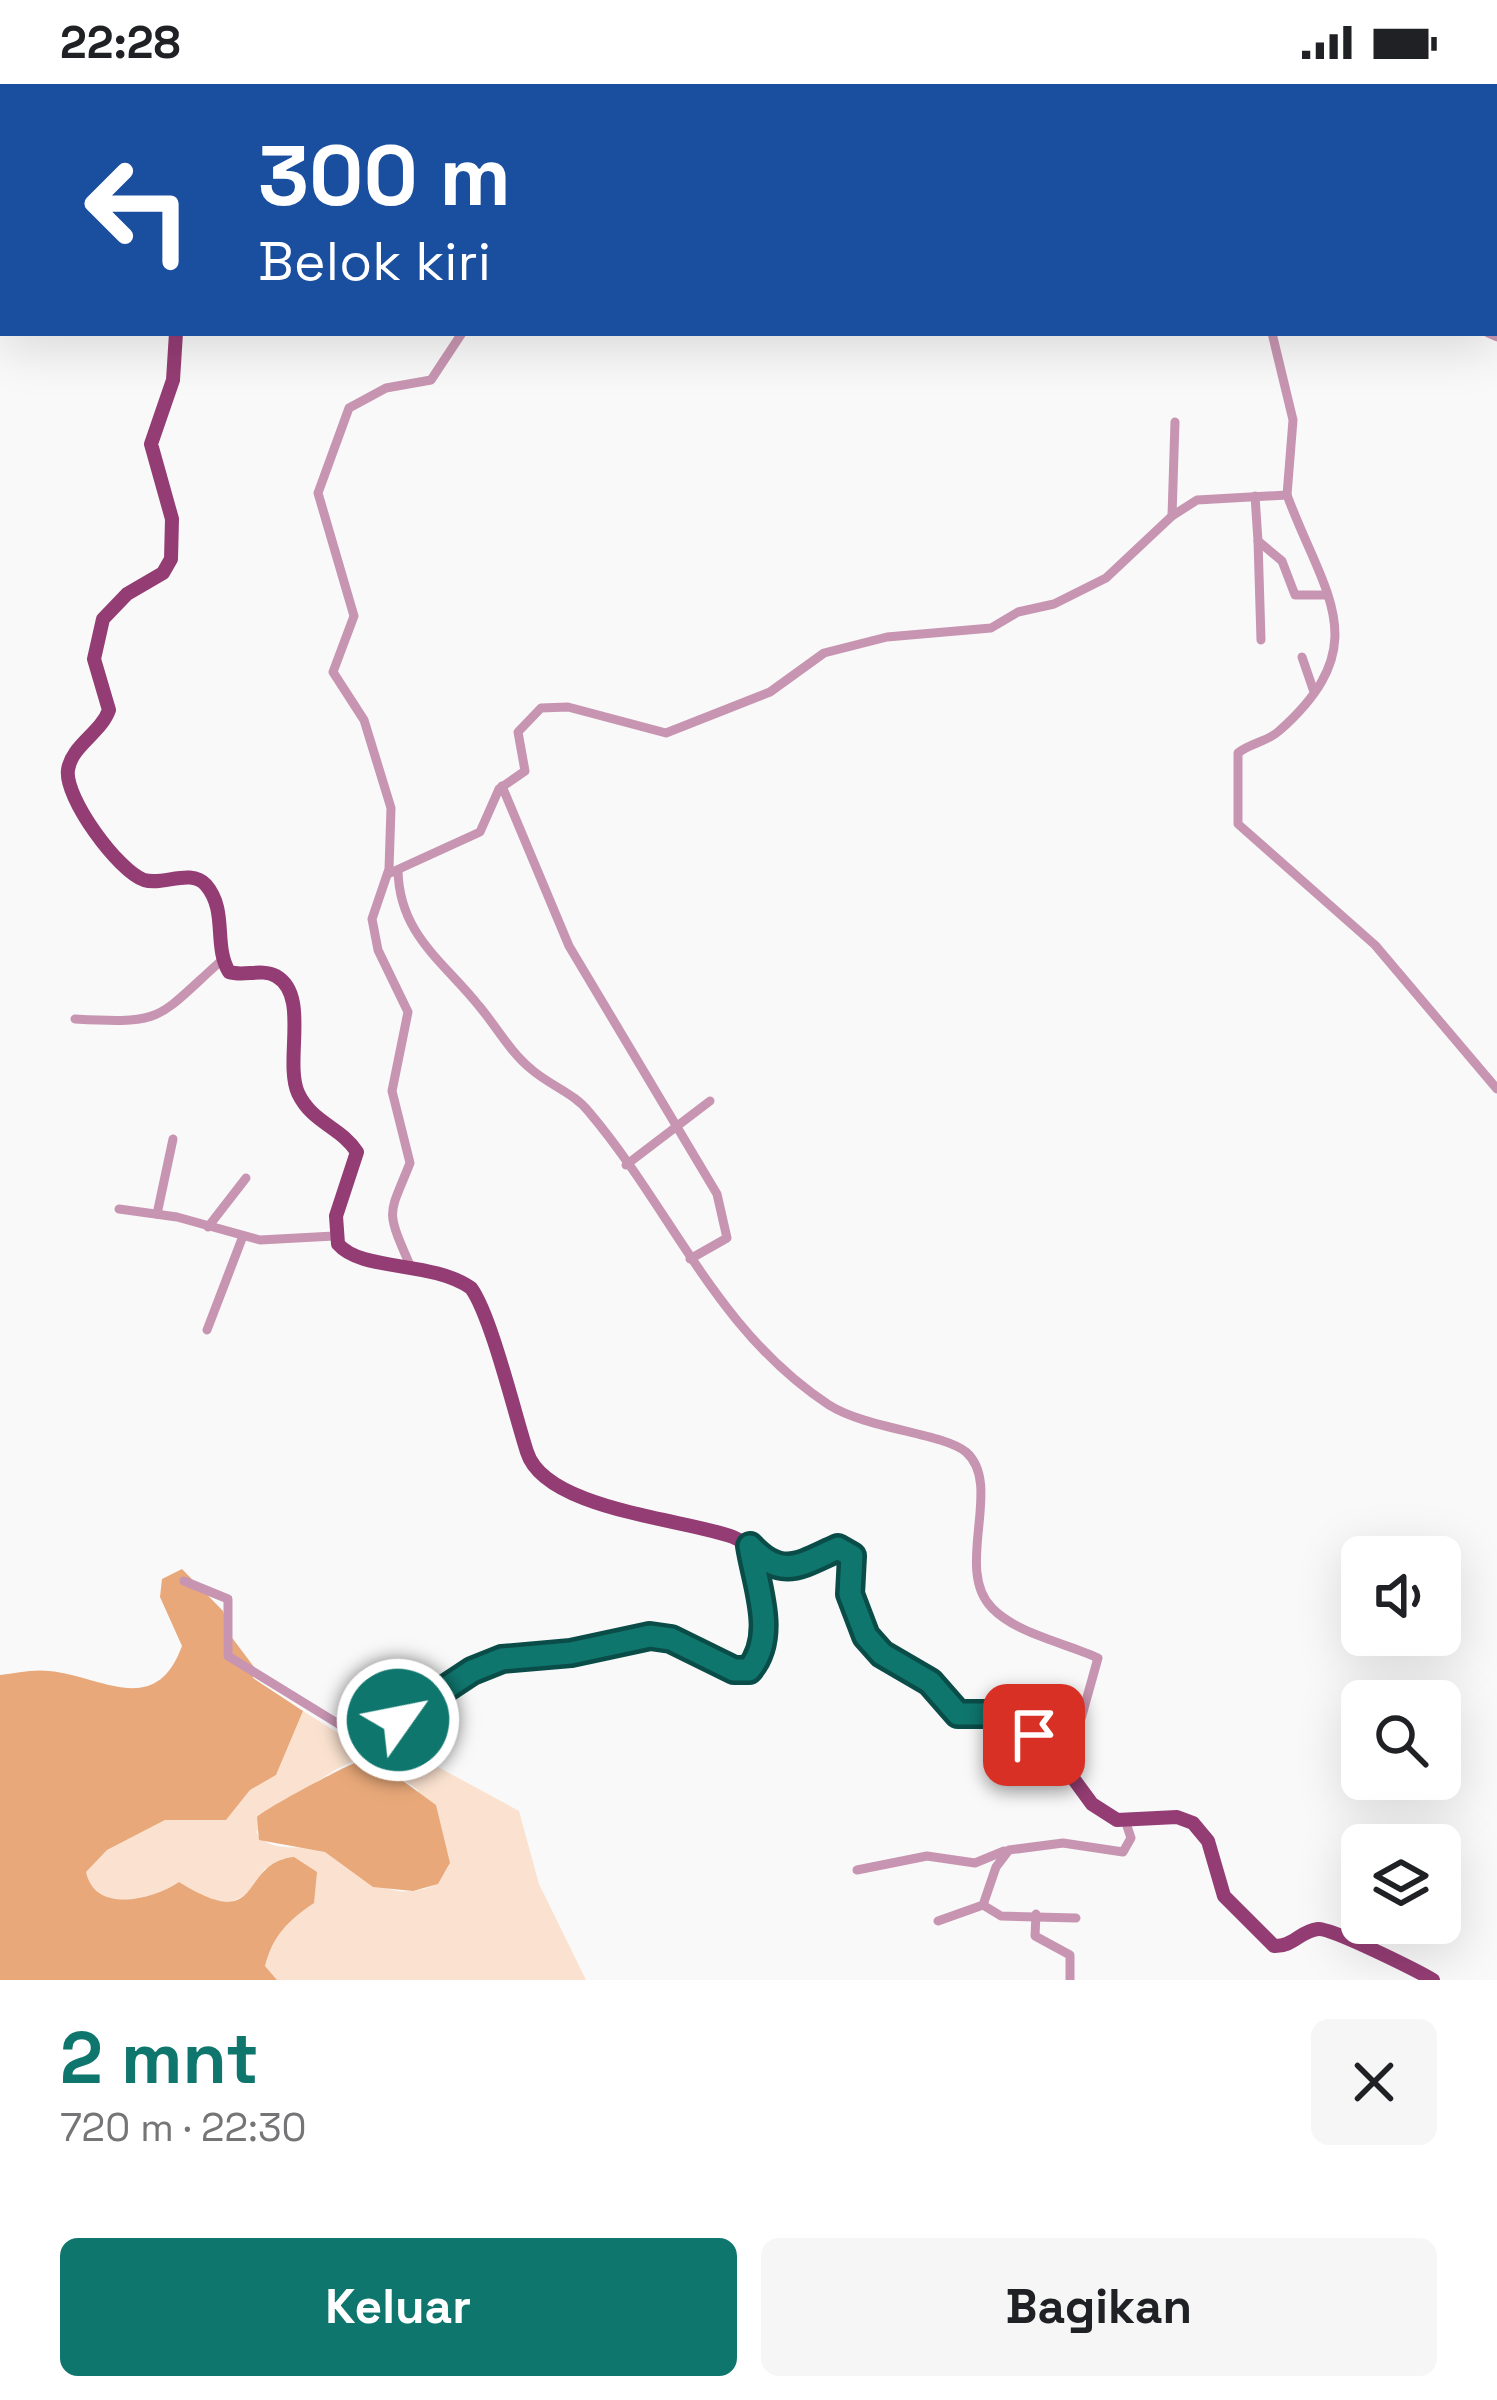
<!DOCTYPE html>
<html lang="id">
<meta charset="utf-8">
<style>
body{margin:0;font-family:"Space Grotesk",sans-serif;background:#f6f6f6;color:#202124;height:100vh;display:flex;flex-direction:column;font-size:45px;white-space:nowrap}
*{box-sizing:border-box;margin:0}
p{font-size:39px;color:#757577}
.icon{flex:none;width:66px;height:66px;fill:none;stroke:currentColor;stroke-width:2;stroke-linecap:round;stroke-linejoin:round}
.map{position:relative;height:1896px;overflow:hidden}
.sheet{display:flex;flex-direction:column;background:#fff;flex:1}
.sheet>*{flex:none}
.guide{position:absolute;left:0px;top:0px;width:1497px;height:252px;box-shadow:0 12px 48px #0002;background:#1a4fa0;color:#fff;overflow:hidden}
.buttons{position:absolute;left:1341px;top:1452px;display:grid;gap:24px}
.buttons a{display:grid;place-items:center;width:120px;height:120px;border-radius:18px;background:#fff;box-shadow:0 12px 48px #0002;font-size:60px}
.pin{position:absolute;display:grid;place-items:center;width:102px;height:102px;color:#fff;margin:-51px;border-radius:24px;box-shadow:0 6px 18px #0006}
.me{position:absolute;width:132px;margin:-66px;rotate:57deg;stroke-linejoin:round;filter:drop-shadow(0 0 9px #0008)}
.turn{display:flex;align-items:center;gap:42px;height:252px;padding:0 60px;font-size:54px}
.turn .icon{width:156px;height:156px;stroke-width:2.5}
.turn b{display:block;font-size:84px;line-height:102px}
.round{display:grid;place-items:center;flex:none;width:126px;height:126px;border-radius:18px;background:#f6f6f6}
.head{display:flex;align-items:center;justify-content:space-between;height:204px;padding:0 60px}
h1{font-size:72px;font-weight:600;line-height:90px;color:#0f766e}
.action{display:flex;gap:24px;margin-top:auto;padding:24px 60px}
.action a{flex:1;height:138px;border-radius:18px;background:#0f766e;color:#fff;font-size:48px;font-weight:600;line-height:138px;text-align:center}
.action a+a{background:#f6f6f6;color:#202124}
.status{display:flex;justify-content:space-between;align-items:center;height:84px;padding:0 60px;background:#fff;direction:ltr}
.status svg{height:33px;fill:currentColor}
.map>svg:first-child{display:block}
.green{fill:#fbe2d0;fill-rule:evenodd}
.forest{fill:#e8a879}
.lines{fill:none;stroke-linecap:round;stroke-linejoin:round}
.minor{stroke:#c795b1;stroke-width:9}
.primary{stroke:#943d74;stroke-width:14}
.route-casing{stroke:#0a4d48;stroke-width:30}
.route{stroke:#0f766e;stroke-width:21}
</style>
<div class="status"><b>22:28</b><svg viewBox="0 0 49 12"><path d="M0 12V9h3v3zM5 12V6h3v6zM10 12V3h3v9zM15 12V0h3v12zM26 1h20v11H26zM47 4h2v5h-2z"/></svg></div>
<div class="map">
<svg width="1497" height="1896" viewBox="0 0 1497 1896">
<rect width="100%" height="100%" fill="#f9f9f9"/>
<path class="green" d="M303,1627L357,1661L407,1649L429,1678L519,1727L539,1800L586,1896H277L265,1882C273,1851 288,1837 314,1819L265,1784C240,1829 220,1824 179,1798C152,1816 95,1830 85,1788L107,1766L165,1736H226L250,1706L276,1691ZM369,1673L417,1705L440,1745L450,1780L438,1800C381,1823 369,1787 326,1768C304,1758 270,1772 256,1748C283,1724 333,1678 369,1673Z"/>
<g class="forest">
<path d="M182,1485L223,1527L230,1551L254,1583L253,1594L303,1627L276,1691L250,1706L226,1736H165L107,1766L86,1788C95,1830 152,1816 179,1798C266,1852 237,1779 294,1773L317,1788L314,1819C288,1837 273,1851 265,1882L277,1896H0V1591C16,1589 33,1585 49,1587C100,1591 155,1636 182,1562L160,1513L162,1495Z"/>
<path d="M370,1673L436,1721L450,1779L438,1800L413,1807L373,1803L325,1768L259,1756L257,1733C266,1724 357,1675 370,1673Z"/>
</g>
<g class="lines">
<g class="minor">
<path d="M505,0L506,3"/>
<path d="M1208,0L1209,3"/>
<path d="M1488,249L1497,253"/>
<path d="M1287,411C1324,511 1377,560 1279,647C1267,658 1250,659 1238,669V740L1375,861L1497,1005"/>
<path d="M1255,412L1258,457L1282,477L1295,511H1327"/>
<path d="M1172,432L1175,338"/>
<path d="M1258,457L1261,556"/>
<path d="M1302,573L1313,605"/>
<path d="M502,702L569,862L717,1110L727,1154L690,1175"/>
<path d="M398,786C399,850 443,877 479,922C496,942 510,968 531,985C549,1001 574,1009 589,1028C672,1126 717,1248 829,1321C867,1345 943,1349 966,1368C1004,1401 953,1485 992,1524C1017,1550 1066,1559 1098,1574L1077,1649L1034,1632L1010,1636"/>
<path d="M388,790L480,748L499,705L525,687L518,648L541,624L568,623L666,649L770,608L824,569L887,553L991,544L1018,528L1054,520L1106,494L1172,432L1197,416L1287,411L1293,336L1272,249"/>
<path d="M75,935C166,940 156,935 222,876"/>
<path d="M626,1081L710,1017"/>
<path d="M119,1125L177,1133L260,1156L334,1152"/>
<path d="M157,1130L173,1055"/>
<path d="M208,1143L246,1094"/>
<path d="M409,1179C385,1124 389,1132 410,1079L392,1007L408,928L378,866L372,835L389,785L391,724L364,636L333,588L354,532L318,409L349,324L386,304L431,296L462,249"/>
<path d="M207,1246L243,1152"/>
<path d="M184,1497L228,1515V1572L350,1647L398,1636L472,1587L516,1572L571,1569L656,1552L734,1585L749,1586C777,1552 757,1506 751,1468"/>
<path d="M857,1786L927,1772L975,1779L1004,1767"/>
<path d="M983,1821L1001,1832L1076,1834"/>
<path d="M1036,1830L1035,1852L1070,1871V1896"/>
<path d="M938,1837L983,1821L996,1783L1009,1766L1063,1759L1123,1768L1131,1754L1126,1739"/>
</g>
<g class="primary">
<path d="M301,3V0"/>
<path d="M176,249L173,296L151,360L172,435L171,475L163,489L127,510L103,535L94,575L109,626C101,649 71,662 68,686C64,713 118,787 144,796C163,802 191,784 206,801C228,827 213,861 229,888C244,893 261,884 276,892C310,911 284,977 298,1009C312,1039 341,1043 357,1068L336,1132L338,1160C362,1188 431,1176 471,1204C491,1231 515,1331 527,1368C545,1426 686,1435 733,1453C751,1460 760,1477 778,1484C806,1487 825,1461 849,1467L850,1510L866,1552L882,1570L930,1598L953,1627L1003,1632L1034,1651L1051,1664L1092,1720L1117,1736L1177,1733L1193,1739L1208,1757L1224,1812L1274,1862C1293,1863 1300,1847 1318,1845C1332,1844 1416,1886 1433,1896"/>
</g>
</g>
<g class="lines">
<g class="route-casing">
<path id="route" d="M398,1636L472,1587L502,1575L571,1569L650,1552L671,1555L734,1586H749C778,1552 756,1501 750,1462C782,1497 802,1480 838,1464L852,1472L850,1510L866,1552L882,1570L930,1598L958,1630H994L1034,1651"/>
</g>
<use href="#route" class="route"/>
</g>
</svg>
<div class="buttons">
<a><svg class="icon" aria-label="sound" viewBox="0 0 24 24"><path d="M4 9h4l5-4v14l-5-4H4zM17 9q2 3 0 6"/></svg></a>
<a><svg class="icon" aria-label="search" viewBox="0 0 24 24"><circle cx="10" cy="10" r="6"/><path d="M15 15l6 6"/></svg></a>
<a><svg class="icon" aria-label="layers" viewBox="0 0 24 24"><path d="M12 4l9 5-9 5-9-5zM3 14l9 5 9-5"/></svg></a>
</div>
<div class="pin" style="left:1034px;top:1651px;background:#d93025"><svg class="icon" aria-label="arrive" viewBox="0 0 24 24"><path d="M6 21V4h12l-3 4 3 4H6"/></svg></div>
<svg class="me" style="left:398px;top:1636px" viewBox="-20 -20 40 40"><circle r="17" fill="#0f766e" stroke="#fff" stroke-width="3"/><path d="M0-11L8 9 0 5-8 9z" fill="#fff"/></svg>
<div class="guide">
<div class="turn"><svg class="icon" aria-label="left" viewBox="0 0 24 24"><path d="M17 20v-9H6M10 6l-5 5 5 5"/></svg><div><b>300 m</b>Belok kiri</div></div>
</div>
</div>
<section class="sheet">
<div class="head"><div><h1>2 mnt</h1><p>720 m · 22:30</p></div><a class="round"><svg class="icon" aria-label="close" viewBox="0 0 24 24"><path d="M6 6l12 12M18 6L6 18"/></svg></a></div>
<div class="action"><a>Keluar</a><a>Bagikan</a></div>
</section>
